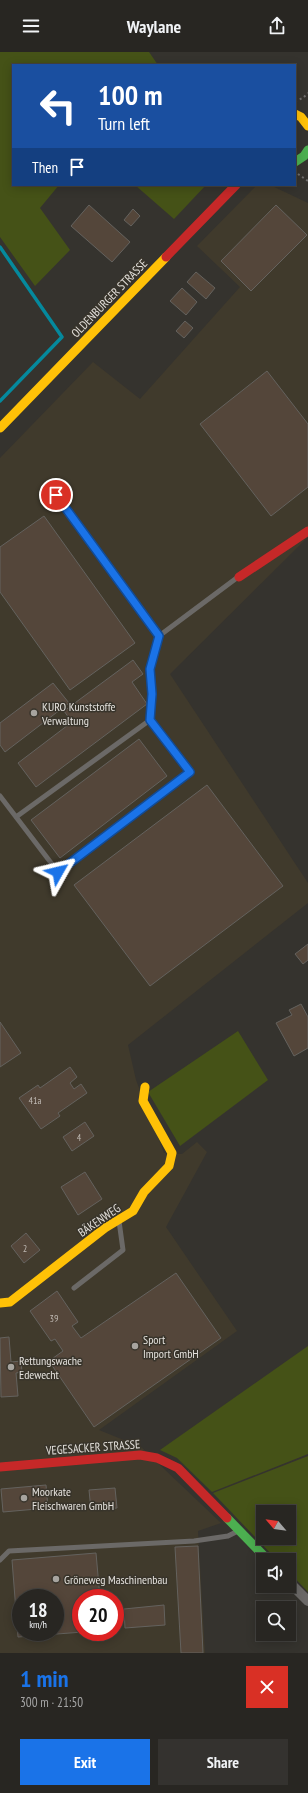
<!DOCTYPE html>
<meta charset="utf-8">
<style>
body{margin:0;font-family:"PT Sans Narrow",sans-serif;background:#34322f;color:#f1f3f6;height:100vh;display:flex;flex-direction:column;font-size:15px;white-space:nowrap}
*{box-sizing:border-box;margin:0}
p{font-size:13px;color:#a5a5a5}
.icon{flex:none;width:22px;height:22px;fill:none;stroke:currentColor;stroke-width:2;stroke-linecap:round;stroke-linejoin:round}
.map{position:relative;height:1601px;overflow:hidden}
.sheet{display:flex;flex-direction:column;background:#282622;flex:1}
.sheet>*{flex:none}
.hud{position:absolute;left:12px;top:12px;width:284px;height:122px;border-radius:0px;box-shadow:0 2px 10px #0003,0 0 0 1px #444340;background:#1a4fa0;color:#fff;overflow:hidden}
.needle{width:26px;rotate:299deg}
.buttons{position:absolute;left:256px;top:1453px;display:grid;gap:8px}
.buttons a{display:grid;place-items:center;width:40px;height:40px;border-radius:0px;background:#282622;box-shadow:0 2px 10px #0003,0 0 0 1px #444340;font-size:20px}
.speed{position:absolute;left:12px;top:1537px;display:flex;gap:8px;font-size:20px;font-weight:700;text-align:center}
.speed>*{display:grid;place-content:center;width:52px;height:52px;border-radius:50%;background:#282622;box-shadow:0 2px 10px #0003,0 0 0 1px #444340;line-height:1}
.speed small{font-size:10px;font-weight:400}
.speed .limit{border:6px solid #d22;background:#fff;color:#111}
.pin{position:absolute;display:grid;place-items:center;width:34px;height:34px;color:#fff;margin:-17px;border:2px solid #fff;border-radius:50%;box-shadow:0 1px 4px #0007}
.me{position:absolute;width:44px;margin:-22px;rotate:53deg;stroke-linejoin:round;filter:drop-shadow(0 0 3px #0008)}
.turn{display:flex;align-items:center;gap:14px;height:84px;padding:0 20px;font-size:18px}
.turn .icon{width:52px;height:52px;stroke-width:2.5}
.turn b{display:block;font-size:28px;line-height:34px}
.then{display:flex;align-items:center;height:38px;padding:0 20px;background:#0003;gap:8px;font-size:15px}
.round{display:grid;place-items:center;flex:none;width:42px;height:42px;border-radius:0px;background:#34322f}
.head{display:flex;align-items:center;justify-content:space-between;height:68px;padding:0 20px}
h1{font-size:24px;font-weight:700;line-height:30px;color:#1a73e8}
.primary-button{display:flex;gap:8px;margin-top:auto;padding:8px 20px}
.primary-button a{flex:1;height:46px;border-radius:0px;background:#1a73e8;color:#fff;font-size:16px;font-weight:700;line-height:46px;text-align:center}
.primary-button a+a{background:#34322f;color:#f1f3f6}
header{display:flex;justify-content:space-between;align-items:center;height:52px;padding:0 20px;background:#282622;font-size:18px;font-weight:700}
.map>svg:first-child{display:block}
.built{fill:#403a2c;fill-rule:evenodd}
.green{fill:#455217;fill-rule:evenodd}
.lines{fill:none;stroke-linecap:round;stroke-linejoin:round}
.stream{stroke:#05899d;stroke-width:3.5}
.building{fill:#54463a;stroke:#64625e;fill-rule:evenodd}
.path{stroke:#706e6d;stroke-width:2;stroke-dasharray:2 3;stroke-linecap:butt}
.lane{stroke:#6b6967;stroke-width:5}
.street{stroke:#6b6967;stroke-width:10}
.fast{stroke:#4caf50;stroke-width:9}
.slow{stroke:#ffc107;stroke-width:9}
.jam{stroke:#c62828;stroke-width:9}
.route-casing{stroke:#114b97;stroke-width:10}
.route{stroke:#1a73e8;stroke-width:7}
.poi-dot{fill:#a7a49f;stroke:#38342b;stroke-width:1.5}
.labels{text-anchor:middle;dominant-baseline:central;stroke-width:3;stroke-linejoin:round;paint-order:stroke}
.number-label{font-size:10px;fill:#c0bab4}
.street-label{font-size:12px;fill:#e4e1dc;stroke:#38342b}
.poi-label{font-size:12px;fill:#e4e1dc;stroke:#38342b;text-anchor:start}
</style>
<header><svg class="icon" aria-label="menu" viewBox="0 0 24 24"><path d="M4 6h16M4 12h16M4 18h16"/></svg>Waylane<svg class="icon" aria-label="share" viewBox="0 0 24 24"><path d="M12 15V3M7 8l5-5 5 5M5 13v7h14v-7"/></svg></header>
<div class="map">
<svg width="308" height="1601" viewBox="0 0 308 1601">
<rect width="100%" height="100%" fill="#35332e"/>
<path class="built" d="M257,133H270L308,151V485L170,622L308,831V851L128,993L136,1028L164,1101L182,1102L197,1090L207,1100L166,1175L237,1279L99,1378L141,1395L221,1471L198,1479L205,1601H0V406L93,310L140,347L240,235L197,194ZM21,1546H55V1580H21ZM81,1546H115V1580H81Z"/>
<g class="green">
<path d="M0,0H149L158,13H13V133H59L40,156L70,198L35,234L0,185Z"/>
<path d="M135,133H206L174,167Z"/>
<path d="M238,979L268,1028L180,1094L148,1040Z"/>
<path d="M308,1294V1402L212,1440L177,1406L160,1398Z"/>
<path d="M308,1404V1540L289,1520V1508H277L213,1441ZM263,1460H289V1486H263Z"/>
</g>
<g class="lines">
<path class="stream" d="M0,195L62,285L0,349"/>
</g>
<g class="building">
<path d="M89,153L130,190L112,210L71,174Z"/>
<path d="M276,153L307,183L251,239L221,209Z"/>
<path d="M133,157L140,164L131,174L124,168Z"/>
<path d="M196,220L215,236L206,247L187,230Z"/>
<path d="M182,236L197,250L186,263L170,249Z"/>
<path d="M185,269L193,276L184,286L176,279Z"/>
<path d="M267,319L308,372V435L271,464L200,372Z"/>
<path d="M44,464L135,591L70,638L0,540V495Z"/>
<path d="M133,608L143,622L132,630L147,652L36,735L18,711L72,670L64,659Z"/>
<path d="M53,631L69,651L5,700L0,693V671Z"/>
<path d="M139,687L167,724L60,806L31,768Z"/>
<path d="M207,733L283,834L150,934L74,833Z"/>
<path d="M308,892V908L303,912L295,902Z"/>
<path d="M301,952L308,965V996L294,1004L276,971L292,963L289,958Z"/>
<path d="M0,970L21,1001L0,1015Z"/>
<path d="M70,1015L77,1025L70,1031L74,1037L81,1032L87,1041L58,1061L60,1064L41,1077L19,1046L38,1033L40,1036Z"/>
<path d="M85,1070L94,1084L72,1099L63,1085Z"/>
<path d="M85,1120L102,1147L78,1163L61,1135Z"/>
<path d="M26,1181L40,1198L24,1211L11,1194Z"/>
<path d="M176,1221L221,1286L94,1375L49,1309L63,1299L55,1287L51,1289L30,1259L57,1239L78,1270L72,1274L81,1286Z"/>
<path d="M9,1285L11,1310L21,1309L22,1320L16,1321L18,1344L1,1345L0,1286Z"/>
<path d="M46,1433L48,1456L3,1460L1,1437Z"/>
<path d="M115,1436L117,1456L91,1458L89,1438Z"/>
<path d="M198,1494L203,1601H181L175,1495Z"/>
<path d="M96,1501L100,1546H81V1580H83L18,1585L12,1508ZM21,1546H55V1580H21Z"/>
<path d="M164,1553L165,1573L125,1576L124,1557Z"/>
</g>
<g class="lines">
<g class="path">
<path d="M295,49L303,46L308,41"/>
<path d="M298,122L308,129"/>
</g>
<g class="lane">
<path d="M56,443L159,584L238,525"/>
<path d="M150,668L152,642L150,617L159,584"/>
<path d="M0,744L58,820L190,720L150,668L16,765"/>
<path d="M74,1236L123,1198L119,1169"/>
<path d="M0,1508L9,1499L194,1489L228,1484L238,1479"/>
</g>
<path class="street" d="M289,1530L308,1549"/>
<g class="fast">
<path d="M295,110L304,104L308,98"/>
<path d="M227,1466L268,1508"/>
</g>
<g class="slow">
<path d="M295,62L301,65L308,74"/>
<path d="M0,376L166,205"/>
<path d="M0,1251L10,1250L105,1176L133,1159L144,1140L169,1114L172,1101L143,1049L145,1035"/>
</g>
<g class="jam">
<path d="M166,205L236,133"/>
<path d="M239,525L308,479"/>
<path d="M0,1415L140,1403L157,1406L178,1416L227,1466"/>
</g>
</g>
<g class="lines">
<g class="route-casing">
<path id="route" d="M56,443L159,584L150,617L152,642L150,668L190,720L58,820"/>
</g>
<use href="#route" class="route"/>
</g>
<g class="poi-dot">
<circle cx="34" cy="661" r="4"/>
<circle cx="135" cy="1294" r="4"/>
<circle cx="11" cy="1315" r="4"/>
<circle cx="24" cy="1446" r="4"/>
<circle cx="56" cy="1527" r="4"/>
</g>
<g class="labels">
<g class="number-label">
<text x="35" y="1048">41a</text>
<text x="79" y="1085">4</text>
<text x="25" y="1196">2</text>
<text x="54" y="1266">39</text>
</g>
<g class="street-label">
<text transform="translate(109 246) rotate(-46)">OLDENBURGER STRASSE</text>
<text transform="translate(99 1168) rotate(-34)">BÄKENWEG</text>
<text transform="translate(93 1395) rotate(-4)">VEGESACKER STRASSE</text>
</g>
<g class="poi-label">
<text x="42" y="654">KURO Kunststoffe<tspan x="42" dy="14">Verwaltung</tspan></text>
<text x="143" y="1287">Sport<tspan x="143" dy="14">Import GmbH</tspan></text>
<text x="19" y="1308">Rettungswache<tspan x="19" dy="14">Edewecht</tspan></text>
<text x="32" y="1439">Moorkate<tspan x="32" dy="14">Fleischwaren GmbH</tspan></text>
<text x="64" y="1527">Gröneweg Maschinenbau</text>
</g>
</g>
</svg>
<div class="buttons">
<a><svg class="needle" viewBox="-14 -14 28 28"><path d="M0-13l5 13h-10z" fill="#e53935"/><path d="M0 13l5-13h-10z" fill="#a5a5a5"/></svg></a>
<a><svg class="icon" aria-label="sound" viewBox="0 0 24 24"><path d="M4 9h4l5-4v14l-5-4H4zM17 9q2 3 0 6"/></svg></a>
<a><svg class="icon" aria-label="search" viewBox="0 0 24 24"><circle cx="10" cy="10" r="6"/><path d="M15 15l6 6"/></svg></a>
</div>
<div class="speed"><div>18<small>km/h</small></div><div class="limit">20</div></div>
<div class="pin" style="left:56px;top:443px;background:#d93025"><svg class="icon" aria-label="arrive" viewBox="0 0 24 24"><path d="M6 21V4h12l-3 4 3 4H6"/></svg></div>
<svg class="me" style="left:58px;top:820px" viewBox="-20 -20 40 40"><path d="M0-17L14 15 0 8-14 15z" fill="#1a73e8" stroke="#fff" stroke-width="4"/></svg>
<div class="hud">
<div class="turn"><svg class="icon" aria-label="left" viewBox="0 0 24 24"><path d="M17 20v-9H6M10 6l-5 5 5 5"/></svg><div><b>100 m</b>Turn left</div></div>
<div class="then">Then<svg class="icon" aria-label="arrive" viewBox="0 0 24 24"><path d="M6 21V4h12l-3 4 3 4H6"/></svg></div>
</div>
</div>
<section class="sheet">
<div class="head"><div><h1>1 min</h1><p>300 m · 21:50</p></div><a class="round" style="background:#d93025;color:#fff"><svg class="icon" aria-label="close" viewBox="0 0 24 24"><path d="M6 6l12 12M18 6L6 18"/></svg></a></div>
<div class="primary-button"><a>Exit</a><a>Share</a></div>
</section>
